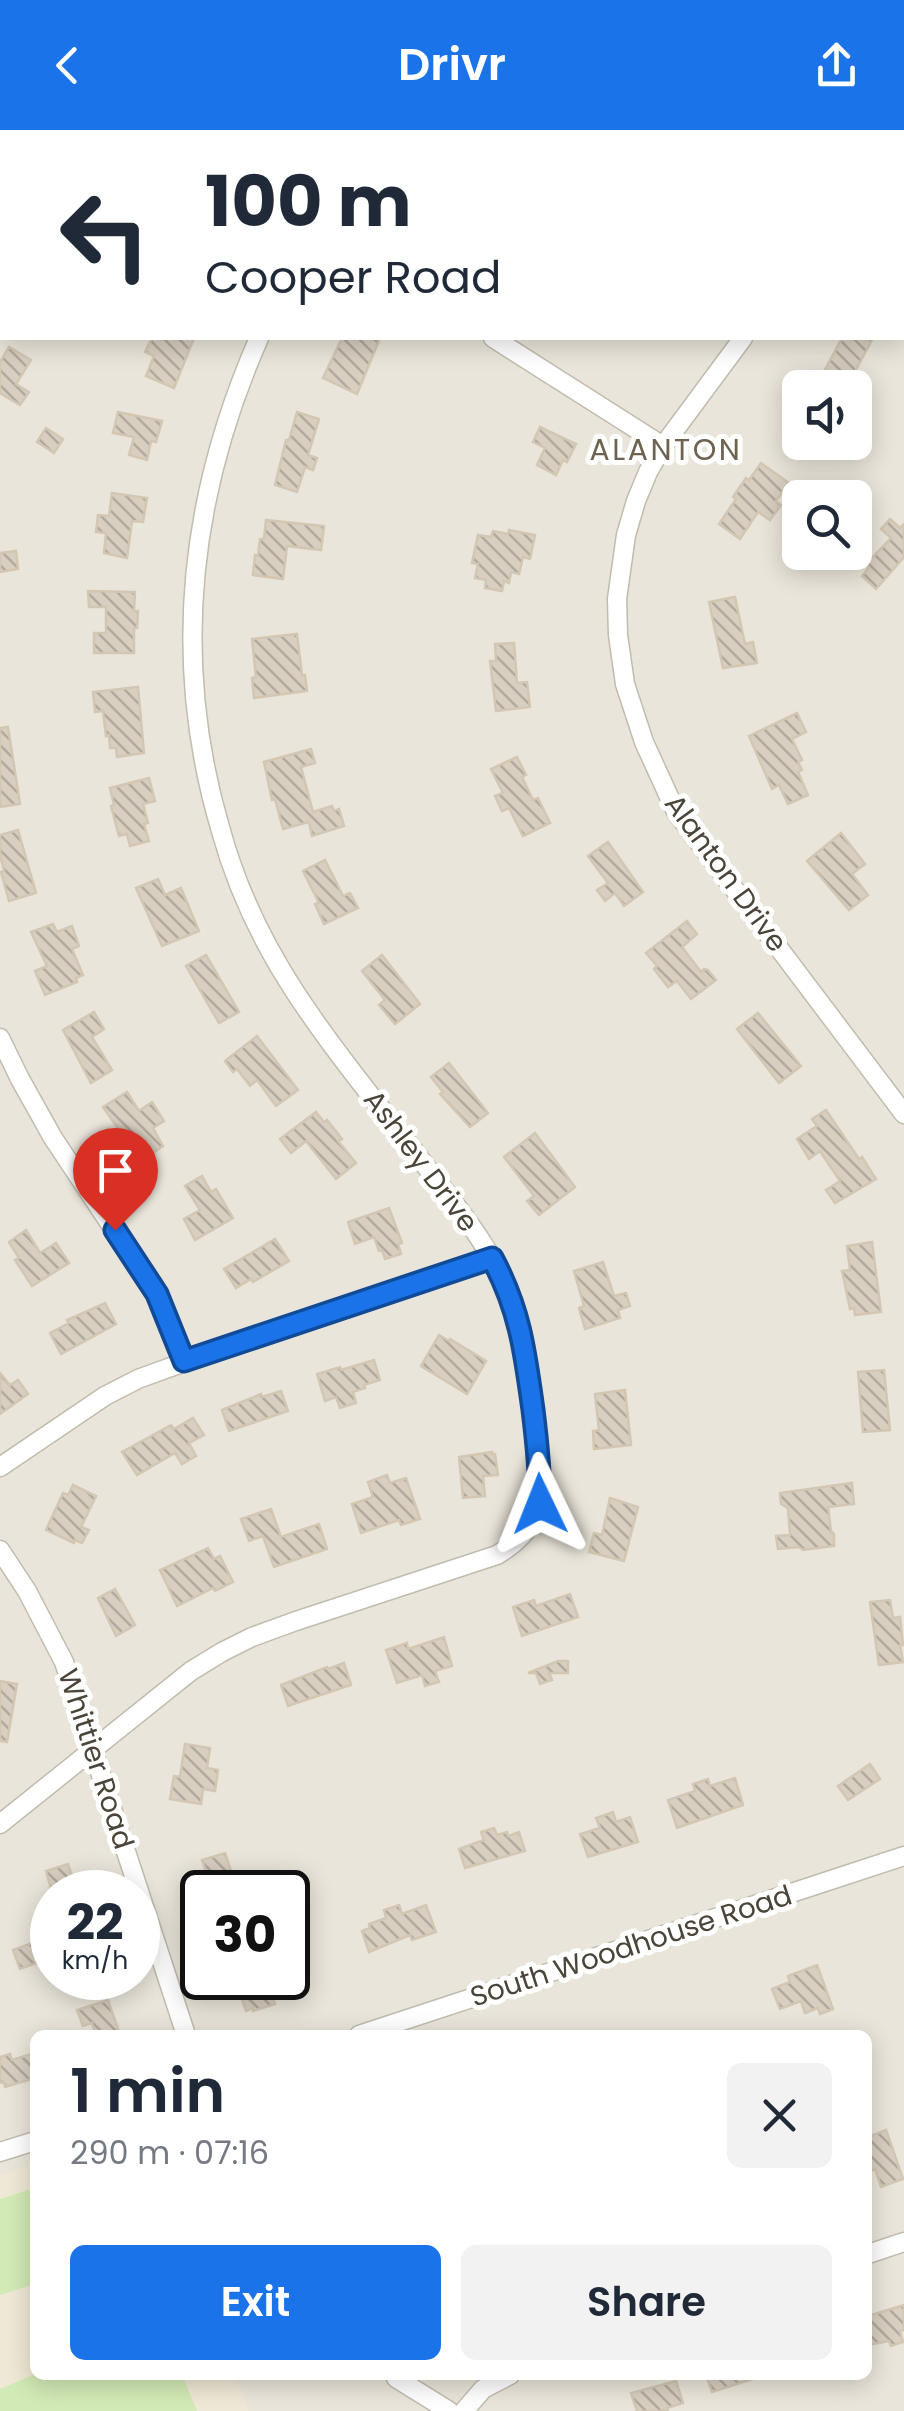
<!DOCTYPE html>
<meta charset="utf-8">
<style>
body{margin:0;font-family:Poppins,sans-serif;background:#f2f2f3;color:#1f2937;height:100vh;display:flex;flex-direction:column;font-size:38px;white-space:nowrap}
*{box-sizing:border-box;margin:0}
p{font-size:32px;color:#747a83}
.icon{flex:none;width:55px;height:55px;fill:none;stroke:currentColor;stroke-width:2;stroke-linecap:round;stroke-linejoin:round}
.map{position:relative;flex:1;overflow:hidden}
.details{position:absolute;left:30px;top:1900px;width:842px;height:350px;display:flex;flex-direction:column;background:#fff;border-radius:15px;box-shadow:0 5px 25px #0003}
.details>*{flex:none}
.guide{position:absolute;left:0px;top:0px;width:905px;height:210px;box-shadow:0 5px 25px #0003;background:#fff;color:#1f2937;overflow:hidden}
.buttons{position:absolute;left:782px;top:240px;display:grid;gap:20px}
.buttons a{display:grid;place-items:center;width:90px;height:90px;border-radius:15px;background:#fff;box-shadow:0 5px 25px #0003;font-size:50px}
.speed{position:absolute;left:30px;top:1740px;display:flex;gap:20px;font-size:50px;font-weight:700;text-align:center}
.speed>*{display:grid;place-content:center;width:130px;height:130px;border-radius:50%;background:#fff;box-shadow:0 5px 25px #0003;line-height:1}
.speed small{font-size:25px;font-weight:400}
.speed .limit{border:5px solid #111;border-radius:15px;background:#fff;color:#111}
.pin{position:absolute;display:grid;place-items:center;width:85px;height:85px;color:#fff;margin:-102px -42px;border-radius:50% 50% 50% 0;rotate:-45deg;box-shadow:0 0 10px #0007}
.pin .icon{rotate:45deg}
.me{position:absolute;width:110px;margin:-55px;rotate:358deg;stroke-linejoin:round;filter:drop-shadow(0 0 8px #0008)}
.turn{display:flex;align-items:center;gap:35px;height:210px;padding:0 40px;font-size:45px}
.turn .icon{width:130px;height:130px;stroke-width:2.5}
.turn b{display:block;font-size:70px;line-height:85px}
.round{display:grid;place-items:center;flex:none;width:105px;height:105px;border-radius:15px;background:#f2f2f3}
.headline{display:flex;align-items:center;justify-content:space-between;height:170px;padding:0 40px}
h1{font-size:60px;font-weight:600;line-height:75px}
.cta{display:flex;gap:20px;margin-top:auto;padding:20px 40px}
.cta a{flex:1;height:115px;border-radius:15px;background:#1a73e8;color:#fff;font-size:40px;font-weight:600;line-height:115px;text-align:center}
.cta a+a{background:#f2f2f3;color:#1f2937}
header{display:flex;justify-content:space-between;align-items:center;height:130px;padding:0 40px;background:#1a73e8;color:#fff;font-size:45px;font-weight:600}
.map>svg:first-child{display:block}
.residential{fill:#eae5da;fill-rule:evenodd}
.education{fill:#efe8d6}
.park{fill:#d2eab5}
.building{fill:url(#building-back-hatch);stroke:#d3c7b4;stroke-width:2.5}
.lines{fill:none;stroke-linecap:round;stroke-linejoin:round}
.minor-casing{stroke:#c2bbae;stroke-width:21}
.minor{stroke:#fff;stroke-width:18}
.route-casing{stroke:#114b97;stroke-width:25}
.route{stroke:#1a73e8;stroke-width:18}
.labels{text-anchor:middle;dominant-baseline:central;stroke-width:10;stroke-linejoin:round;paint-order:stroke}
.street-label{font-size:28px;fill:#4b4439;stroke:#fff}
.neighbourhood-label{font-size:30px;letter-spacing:2.5px;fill:#6e6250;stroke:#fff}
</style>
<header><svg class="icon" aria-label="back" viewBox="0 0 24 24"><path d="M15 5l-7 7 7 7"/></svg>Drivr<svg class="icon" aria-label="share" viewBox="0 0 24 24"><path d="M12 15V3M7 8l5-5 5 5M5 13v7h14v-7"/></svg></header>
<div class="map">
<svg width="904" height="2281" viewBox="0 0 904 2281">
<defs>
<pattern id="building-back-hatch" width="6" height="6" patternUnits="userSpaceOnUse" patternTransform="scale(2.5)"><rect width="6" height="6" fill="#d8cfc1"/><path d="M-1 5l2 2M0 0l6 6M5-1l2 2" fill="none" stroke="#b1aa9e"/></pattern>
</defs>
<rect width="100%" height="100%" fill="#f6f3ec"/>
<path class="residential" d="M0,0H904V2281H0ZM2,2H902V208H2ZM800,258H855V312H800ZM800,368H855V422H800ZM52,1762H138V1848H52ZM202,1762H288V1848H202ZM35,1905H868V2245H35Z"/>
<path class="education" d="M35,2033V2245H235L249,2281H0V2045Z"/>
<g class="park">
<path d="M35,2058V2154L0,2165V2069Z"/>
<path d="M35,2244L182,2245L197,2281H0V2259Z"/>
</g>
<g class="building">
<path d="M152,208H194L174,258L146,246L154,226L145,222Z"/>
<path d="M342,208H380L357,264L323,248Z"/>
<path d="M842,208H873L846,258H840L821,247Z"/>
<path d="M9,217L31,230L16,254L29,262L20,275L0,263V232Z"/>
<path d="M118,282L162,291L156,312L151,311L147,330L129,325L134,307L113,303Z"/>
<path d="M297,282L319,289L308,325L317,328L313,340L305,337L297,362L275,355L286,310H289Z"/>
<path d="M540,297L576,314L567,332L563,330L556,345L537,335L545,318L533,312Z"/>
<path d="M46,298L63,309L54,323L37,312Z"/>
<path d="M761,333L789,353L776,371L781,375L770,390L758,382L740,409L719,394L736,369L733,367L746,348L749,350Z"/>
<path d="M112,363L147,368L143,392L132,391L127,428L104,423L106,403L96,402L98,385L109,386Z"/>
<path d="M890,389L900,398L904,394V427L876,459L862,446L869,437L866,434L891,408L881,399Z"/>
<path d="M266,390L324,396L321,420L287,416L283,449L253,445L255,425L258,426L260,409H264Z"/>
<path d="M509,400L535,405L530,429L523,427L519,444L511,442L509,453L504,451L502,461L485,458L486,450L475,448L478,434L472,433L478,405L491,407L493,401L508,404Z"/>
<path d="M16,421L18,439L0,442V423Z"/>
<path d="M88,461L135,462L134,481H138L137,498H134V523H94V503H106V477H89Z"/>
<path d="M735,467L745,514L753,512L757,533L723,538L709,472Z"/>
<path d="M297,504L302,545H305L307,561L254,568L252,548L256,547L252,509Z"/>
<path d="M514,513L517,553L527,552L530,577L496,581L490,531H496L495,514Z"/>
<path d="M138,557L144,623L117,627L116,618H110L109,605L106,606L103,581L95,582L93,562Z"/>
<path d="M797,583L806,602L792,609L802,630L798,632L802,640L798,642L808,665L788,674L779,655L772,659L749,606Z"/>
<path d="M8,597L20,674L0,677V598Z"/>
<path d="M311,619L315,633L301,637L313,682L332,676L334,681L339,679L344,696L312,706L309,692L283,699L275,669L272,670L264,632Z"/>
<path d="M517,627L526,645L522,647L533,670L538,668L550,693L523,706L509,678L502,681L495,666L503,663L491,639Z"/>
<path d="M149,648L155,671L143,674L148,693L144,694L149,711L130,716L127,704L119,706L111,676L114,675L110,658Z"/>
<path d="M18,700L36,763L9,771L1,742L4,741L0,724V705Z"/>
<path d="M841,703L865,734L852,744L868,765L849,780L807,731Z"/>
<path d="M608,712L643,762L624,776L615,763L605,771L597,760L608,753L588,726Z"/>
<path d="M325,730L343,766L350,763L358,778L324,794L315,774L319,773L303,741Z"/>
<path d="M158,749L165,765L181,758L199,801L162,816L136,758Z"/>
<path d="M687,791L697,804L682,817L701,842L704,839L708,840L716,850L691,869L677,851L668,857L654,839L657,836L646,823Z"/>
<path d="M53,794L57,802L72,796L79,816L72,819L83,845L76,848L77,852L45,865L35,841L47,836L31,802Z"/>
<path d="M206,825L239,882L219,893L186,836Z"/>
<path d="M382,825L420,874L395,894L379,875L385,870L362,841Z"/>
<path d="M94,882L104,899L92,907L112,940L91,953L63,900Z"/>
<path d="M758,883L801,936L779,953L737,899Z"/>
<path d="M257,906L298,960L276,976L257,950L250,956L237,939L233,942L225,931Z"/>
<path d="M449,933L488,983L470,997L440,964L443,962L431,947Z"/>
<path d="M127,962L139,981L152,972L164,991L153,998L163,1016L141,1031L103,977Z"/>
<path d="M826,980L859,1029L862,1027L876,1049L835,1073L826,1060L840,1051L820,1021L809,1029L797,1009L817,996L812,989Z"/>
<path d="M316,982L324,992L327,990L342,1009L338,1011L356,1033L336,1049L306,1011L291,1023L280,1009Z"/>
<path d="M535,1003L575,1057L539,1085L527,1071L534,1066L504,1027Z"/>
<path d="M202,1046L211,1062L216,1059L233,1088L195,1110L184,1089L200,1080L185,1056Z"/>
<path d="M389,1078L402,1113L398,1114L401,1124L385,1129L382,1120L379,1121L374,1107L355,1114L348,1092Z"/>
<path d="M26,1100L40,1123L56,1113L69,1133L32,1156L15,1130L19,1128L9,1112Z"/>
<path d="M275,1109L289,1131L253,1152L251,1149L236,1158L224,1139Z"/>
<path d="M872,1112L881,1182L855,1185L854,1178L850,1179L842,1141L850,1140L847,1116Z"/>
<path d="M603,1132L614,1166L626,1163L630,1176L618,1180L620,1188L585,1199L579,1178L584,1176L574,1141Z"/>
<path d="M105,1173L116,1194L61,1224L50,1203L69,1193L67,1190Z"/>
<path d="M439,1205L449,1211L450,1209L486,1231L467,1264L421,1236Z"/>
<path d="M374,1230L380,1250L364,1255L365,1258L353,1262L356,1273L340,1278L336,1267L325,1271L317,1244L340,1237L341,1240Z"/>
<path d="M884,1240L890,1300L863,1302L858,1242Z"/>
<path d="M0,1243L10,1255L18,1250L28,1264L0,1284Z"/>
<path d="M625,1260L631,1315L594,1319L593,1301L599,1300L595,1264Z"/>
<path d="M281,1261L288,1281L229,1301L222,1280L261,1264L262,1267Z"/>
<path d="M193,1288L204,1305L189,1313L196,1326L182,1334L175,1323L137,1345L122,1322L171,1295L174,1299Z"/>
<path d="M492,1322V1324H495L498,1345L483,1346L485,1366L463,1368L459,1327Z"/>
<path d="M387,1345L390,1353L406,1348L420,1389L401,1395L399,1390L361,1403L352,1374L373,1367L368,1352Z"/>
<path d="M852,1353L854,1374L828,1377L831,1401L834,1404V1416L803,1420L799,1417L778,1419L776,1406L790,1405L788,1378L781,1374L780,1363Z"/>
<path d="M73,1355L96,1366L81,1397L89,1400L82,1413L75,1410L74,1413L46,1400L63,1363L68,1365Z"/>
<path d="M610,1368L638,1377L624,1431L589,1422L594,1403L602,1405Z"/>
<path d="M271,1379L281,1407L319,1394L327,1419L274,1437L263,1406L249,1411L241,1389Z"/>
<path d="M208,1418L214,1429L220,1426L233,1452L215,1461L213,1458L177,1476L160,1440Z"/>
<path d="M115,1459L135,1495L116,1506L98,1468Z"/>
<path d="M570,1464L578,1487L522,1506L513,1477L534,1470L536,1476Z"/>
<path d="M890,1470L893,1488L900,1487L903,1515H900L903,1532L879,1535L870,1472Z"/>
<path d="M444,1507L452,1536L435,1541L439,1552L425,1556L422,1545L397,1553L386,1520L407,1513L408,1519Z"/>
<path d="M558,1531H568V1543H549L552,1550L540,1554L536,1543H528Z"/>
<path d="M344,1533L351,1555L288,1576L281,1555L327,1537L328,1539Z"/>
<path d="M0,1551L17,1554L7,1612L0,1611Z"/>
<path d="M185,1614L210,1618L207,1638L218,1640L215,1661L203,1659L201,1674L170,1669L174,1646L180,1647Z"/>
<path d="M870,1634L880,1649L848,1670L838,1656Z"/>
<path d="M735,1648L743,1675L677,1698L668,1670L695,1661L693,1654L708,1649L710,1656Z"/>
<path d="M613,1682L616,1692L630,1687L638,1712L588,1727L580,1704L600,1698L596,1688Z"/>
<path d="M494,1698L497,1705L507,1702L508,1706L519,1702L525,1721L465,1738L459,1719L484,1710L481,1702Z"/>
<path d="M225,1723L238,1762H186V1760L210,1752L202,1730Z"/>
<path d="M68,1734L77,1762H52L46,1741Z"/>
<path d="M399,1775L402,1784L426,1775L436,1802L412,1810L410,1805L369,1822L362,1801L370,1798L369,1794L386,1788L384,1780Z"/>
<path d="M32,1813L39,1832L20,1839L13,1820Z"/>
<path d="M817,1835L833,1879L820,1884L818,1878L805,1883L801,1871L780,1879L772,1859L790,1852L788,1846Z"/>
<path d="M242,1848H267L275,1874L253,1881V1878L246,1881L236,1852L243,1850Z"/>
<path d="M108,1870L120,1905H96L92,1893L83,1896L77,1880Z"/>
<path d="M35,1923V1948L5,1957L4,1952L0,1953V1927L10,1924L12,1930Z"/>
<path d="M886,2000L903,2049L881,2057L875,2039L868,2042V2007Z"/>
<path d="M904,2175V2200L900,2201L903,2212L891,2216L889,2211L868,2215V2186Z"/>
<path d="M706,2245H756V2248L712,2262Z"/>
<path d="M676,2251L683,2273L667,2278L668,2281H637L631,2263Z"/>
</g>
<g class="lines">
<g class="minor-casing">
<g id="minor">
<path d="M321,0V2"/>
<path d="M778,0V2"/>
<path d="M15,2L16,0"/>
<path d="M0,79L2,71"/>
<path d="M493,208L663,316"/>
<path d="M743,208L663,316L648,342L636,371L626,405L617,469L618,505L625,554L644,612L676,682L904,984"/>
<path d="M0,908L20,949L53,1008L157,1164L184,1231"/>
<path d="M0,1337L105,1266L138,1249L278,1198L492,1127"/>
<path d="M0,1420L27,1461L64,1532L186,1905"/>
<path d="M0,1694L191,1541L222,1522L252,1507L296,1491L497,1425C552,1392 543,1356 535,1300C530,1258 528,1213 514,1174C494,1121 458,1078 424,1034C381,978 336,924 297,865C264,815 237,759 221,701C171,533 189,367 259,208"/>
<path d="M359,1905L904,1726"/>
<path d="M0,2022L35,2011"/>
<path d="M868,2124L904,2112"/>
<path d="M396,2248L449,2281"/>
<path d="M464,2281L483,2259L510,2245"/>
</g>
</g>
<use href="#minor" class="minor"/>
</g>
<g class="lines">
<g class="route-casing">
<path id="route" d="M115,1100L157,1164L184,1231L492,1128C520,1180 525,1222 533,1280C537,1312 540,1342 540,1374"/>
</g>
<use href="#route" class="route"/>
</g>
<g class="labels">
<g class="street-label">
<text transform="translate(726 743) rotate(54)">Alanton Drive</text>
<text transform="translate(421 1031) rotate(53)">Ashley Drive</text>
<text transform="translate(96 1629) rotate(72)">Whittier Road</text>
<text transform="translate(631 1816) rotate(-18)">South Woodhouse Road</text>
</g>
<g class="neighbourhood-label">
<text x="666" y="319">ALANTON</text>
</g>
</g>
</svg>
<div class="buttons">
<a><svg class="icon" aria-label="sound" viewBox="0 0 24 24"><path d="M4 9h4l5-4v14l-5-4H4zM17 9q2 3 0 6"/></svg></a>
<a><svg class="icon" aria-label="search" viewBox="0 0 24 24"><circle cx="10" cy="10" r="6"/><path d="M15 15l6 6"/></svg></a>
</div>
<div class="speed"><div>22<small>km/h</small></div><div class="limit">30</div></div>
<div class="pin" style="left:115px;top:1100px;background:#d93025"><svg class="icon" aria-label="arrive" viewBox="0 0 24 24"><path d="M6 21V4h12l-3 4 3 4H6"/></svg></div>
<svg class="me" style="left:540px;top:1374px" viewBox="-20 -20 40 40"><path d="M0-17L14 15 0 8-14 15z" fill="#1a73e8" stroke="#fff" stroke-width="4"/></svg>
<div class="guide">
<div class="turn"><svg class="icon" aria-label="left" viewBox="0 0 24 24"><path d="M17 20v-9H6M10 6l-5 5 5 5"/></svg><div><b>100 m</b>Cooper Road</div></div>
</div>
<section class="details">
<div class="headline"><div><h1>1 min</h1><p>290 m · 07:16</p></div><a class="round"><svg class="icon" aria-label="close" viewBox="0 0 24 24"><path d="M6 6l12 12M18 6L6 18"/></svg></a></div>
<div class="cta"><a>Exit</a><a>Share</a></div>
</section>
</div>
